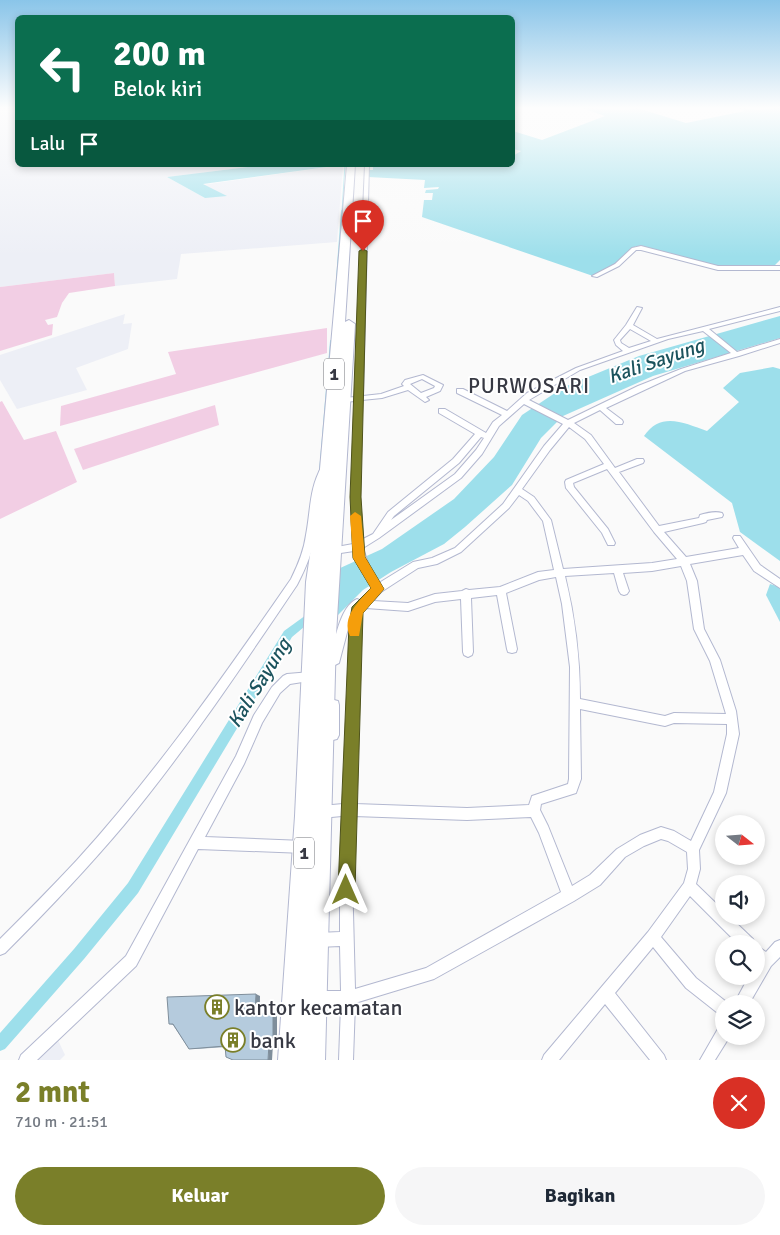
<!DOCTYPE html>
<html lang="id">
<meta charset="utf-8">
<style>
body{margin:0;font-family:Signika,sans-serif;background:#f6f6f7;color:#1f2937;height:100vh;display:flex;flex-direction:column;font-size:19px;white-space:nowrap}
*{box-sizing:border-box;margin:0}
p{font-size:16px;color:#747a83}
.icon{flex:none;width:28px;height:28px;fill:none;stroke:currentColor;stroke-width:2;stroke-linecap:round;stroke-linejoin:round}
.map{position:relative;height:1060px;overflow:hidden}
.drawer{display:flex;flex-direction:column;background:#fff;flex:1}
.drawer>*{flex:none}
.top-card{position:absolute;left:15px;top:15px;width:500px;height:152px;border-radius:8px;box-shadow:0 2px 8px #0003;background:#0b6e4f;color:#fff;overflow:hidden}
.needle{width:32px;rotate:107deg}
.tools{position:absolute;left:715px;top:815px;display:grid;gap:10px}
.tools a{display:grid;place-items:center;width:50px;height:50px;border-radius:50%;background:#fff;box-shadow:0 2px 8px #0003;font-size:25px}
.pin{position:absolute;display:grid;place-items:center;width:42px;height:42px;color:#fff;margin:-51px -21px;border-radius:50% 50% 50% 0;rotate:-45deg;box-shadow:0 0 5px #0007}
.pin .icon{rotate:45deg}
.me{position:absolute;width:55px;margin:-28px;rotate:0deg;stroke-linejoin:round;filter:drop-shadow(0 0 4px #0008)}
.turn{display:flex;align-items:center;gap:18px;height:105px;padding:0 15px;font-size:22px}
.turn .icon{width:65px;height:65px;stroke-width:2.5}
.turn b{display:block;font-size:35px;line-height:42px}
.then{display:flex;align-items:center;height:48px;padding:0 15px;background:#0003;gap:10px;font-size:19px}
.round{display:grid;place-items:center;flex:none;width:52px;height:52px;border-radius:26px;background:#f6f6f7}
.headline{display:flex;align-items:center;justify-content:space-between;height:85px;padding:0 15px}
h1{font-size:30px;font-weight:700;line-height:38px;color:#7a7f29}
.action{display:flex;gap:10px;margin-top:auto;padding:10px 15px}
.action a{flex:1;height:58px;border-radius:30px;background:#7a7f29;color:#fff;font-size:20px;font-weight:700;line-height:58px;text-align:center}
.action a+a{background:#f6f6f7;color:#1f2937}
.map>svg:first-child{display:block}
.built{fill:#edeff6}
.green{fill:#f2cee4}
.water{fill:#9ddfeb}
.lines{fill:none;stroke-linecap:round;stroke-linejoin:round}
.stream-far1{stroke:#9ddfeb;stroke-width:1}
.stream{stroke:#9ddfeb;stroke-width:2}
.canal{fill:#9ddfeb;fill-rule:evenodd}
.street-casing{stroke:#b3b8d0;stroke-width:2}
.highway-casing{stroke:#b3b8d0;stroke-width:2}
.street{fill:#fff;fill-rule:evenodd}
.highway{fill:#fff;fill-rule:evenodd}
.wall{fill:#9cafbe}
.shaded-wall{fill:#7f8e9b}
.building{fill:#b5cbdd;stroke:#7f8e9b}
.route{fill:#7a7f29;stroke:#4f531b}
.slow{fill:#f59e0b}
.labels{text-anchor:middle;dominant-baseline:central;stroke-width:4;stroke-linejoin:round;paint-order:stroke}
.shield{fill:#fff;stroke:#73747b;stroke-width:1}
.shield-label{font-size:18px;font-weight:bold;fill:#373943}
.water-label{font-size:20px;font-style:italic;fill:#1b535d;stroke:#fff}
.quarter-label{font-size:21px;letter-spacing:1px;fill:#373943;stroke:#fff}
.near-poi-label{font-size:22px;fill:#373943;stroke:#fff;text-anchor:start}
</style>
<div class="map">
<svg width="780" height="1060" viewBox="0 0 780 1060">
<rect width="100%" height="100%" fill="#fafafa"/>
<g class="built">
<path d="M0,108H17L18,165H264L167,177L205,198L202,185L343,165L337,242L181,254L177,279L115,286L114,273L0,287Z"/>
<path d="M125,314L123,324L132,323L128,349L76,368L87,390L17,409L0,380V355Z"/>
<path d="M58,1040L65,1055L60,1060H35Z"/>
</g>
<g class="green">
<path d="M114,273L115,286L69,293L62,303L57,317L45,320L48,325L53,324L52,335L0,351V287Z"/>
<path d="M327,328V353L60,426L61,406L176,374L168,352Z"/>
<path d="M2,401L24,440L56,431L77,482L0,519V402Z"/>
<path d="M215,405L219,425L83,470L74,449Z"/>
</g>
<g class="water">
<path d="M582,108C599,108 623,112 637,108L686,123L745,111L737,108L759,110L780,108V260L774,266L720,268L636,246L613,267L593,276L422,217L424,200H432L433,193H425L426,190L438,189L439,187L424,188L425,180L368,177V170H373V165H512L513,156L521,151L513,149V131L542,140L605,116Z"/>
<path d="M264,165H341L203,184L227,196L205,198L167,177Z"/>
<path d="M780,316V338L653,376L563,416L541,438L512,485L465,527L444,544L391,572L363,590L336,617L338,569L382,549L454,499L494,457L522,415L564,387L639,356Z"/>
<path d="M773,367L780,369V561L740,532L732,503L644,436C661,411 684,423 707,431L739,402L723,388L740,373Z"/>
<path d="M770,584L780,587V622L766,595Z"/>
</g>
<g class="lines">
<path class="stream-far1" d="M342,212L345,165"/>
<g class="stream">
<path d="M335,306L342,211"/>
<path d="M320,472L331,341"/>
</g>
<path class="canal" d="M313,610L316,611L318,614L316,617L292,637L138,893L84,959L5,1049L0,1051V1033L74,949L128,883L284,631Z"/>
<g class="street-casing">
<g id="street">
<path d="M365,165H369L363,396L381,394L404,386L402,384L405,380L423,375L443,385L440,391L426,397L429,400L425,402L408,390L382,398L362,400L359,509L361,540L373,534L388,512L453,459L475,434L439,413V409H445L486,433L493,422L502,415L457,393V389H463L507,411L527,393L576,368L623,351L616,345L614,340L626,325L637,307L642,308L633,325L657,339L780,307V311L709,329L737,352L780,339V343L739,356L685,371L606,408L622,420L623,422L622,424H616L600,410L574,423L591,435L615,468L637,459H643L644,461L643,463L619,472L659,526L699,518L700,515C706,513 716,511 722,513L723,515L722,517L707,520L706,522L703,523L664,532L686,557L739,548L733,538L734,536H740L760,565L780,579V588L754,571L743,555L690,564L697,581L704,629L720,660L736,711L739,734L726,793L699,850L700,869L696,884L724,911V916H729L753,939L755,944H738L690,896L661,937L696,978L729,1004H724V1016L719,1014L686,988L653,947L615,993L664,1055L666,1060H650L605,1004L559,1060H542L544,1055L648,932L684,883L688,869L687,852L668,841L661,839L644,846L625,857L600,885L574,901L434,979L355,1003L353,1060H339L341,1005H315L310,1003L308,998L310,993L315,991H341L340,946L318,947L313,945L311,940L313,935L318,933L340,932V874L342,816L321,818L317,816L315,812L317,808L321,806L343,804L352,618L350,621L339,663L335,665L331,663L330,660C334,643 340,606 357,599L361,601L372,588L361,570L354,551L334,554L331,552L330,550L331,548L353,544L351,509L355,401L344,402L340,400L344,398L355,397ZM630,329L651,341L629,348L621,343L620,340ZM703,331L731,353L681,369L638,386L568,420L529,400L580,370L668,339ZM422,379L435,386L434,388L421,393L410,384ZM524,404L563,424L544,446L503,504L455,548L432,558L413,562L379,583L370,569L363,548L379,538L461,478L482,454L499,426ZM569,427L585,439L604,464L566,480L565,482L566,488L602,533L608,545H614L615,543L608,529L574,487L573,483L607,469L654,532L677,559L652,563L563,569L551,520L534,497L522,489L550,450ZM481,437L484,438L476,450L455,474L391,520L394,516L459,463ZM519,495L528,501L543,521L554,570L538,572L500,587L469,590L466,589L462,591L435,594L408,603L373,601L381,592L418,568L437,564L461,552L509,508ZM681,566L687,581L694,629L710,661L726,714L674,713L665,716L580,699C580,657 575,617 565,576L614,573L619,591L621,594L624,595L627,594L629,591L623,573L652,571ZM556,577L562,604L570,667L569,779L568,784L532,796L529,805L467,808L355,804L362,612L366,608L408,611L435,602L461,599L463,652L464,655L468,657L472,655L473,652L471,598L497,595L507,649L508,652L512,653L516,652L517,649L506,593L539,580ZM580,709L665,726L674,723L727,724V734L714,792L691,841L674,831L661,827L640,835L617,849L590,875L572,886L548,826L540,810L541,804L576,793L581,779ZM354,816L467,820L531,817L539,833L561,892L426,968L355,989L352,874Z"/>
<path d="M641,246L718,266H780V270H718L641,250H636L619,266L597,277L592,276L615,264L632,248Z"/>
<path d="M325,465L329,468C317,489 319,510 315,533C313,551 306,568 297,585C242,666 187,749 124,825C86,870 46,912 5,953L0,955V939C26,913 52,887 77,860C156,773 224,676 291,579C298,565 304,550 306,535C311,509 309,489 322,466Z"/>
<path d="M311,672L315,674L316,677L315,680L290,684L280,693L262,723L244,764L205,837L304,841L308,843L310,847L308,851L304,853L198,849L136,966L37,1060H19L21,1055L126,956L236,756L254,715L272,687L283,676L287,674Z"/>
<path d="M334,700L338,701L339,705V735L337,739L333,740L329,739L327,735L329,705L330,701Z"/>
<path d="M780,940V957L771,966L749,1004H734L749,976H756L757,962L756,961V945L766,952L775,942Z"/>
<path d="M724,1025V1036H730L715,1060H700L719,1027Z"/>
</g>
</g>
<g class="highway-casing">
<path id="highway" d="M347,165H355L345,322L349,320L355,324L336,635L325,1060H278L295,816L306,582L316,514Z"/>
</g>
<use href="#street" class="street"/>
<use href="#highway" class="highway"/>
</g>
<path class="wall" d="M260,996L259,1014L277,1016V1037L275,1044L195,1049H189L173,1025L169,1024Z"/>
<g class="shaded-wall">
<path d="M256,994L260,996L259,1015L255,1013Z"/>
<path d="M273,1015L277,1016V1037L275,1044H272Z"/>
<path d="M269,1044H273L272,1060H268Z"/>
</g>
<path class="building" d="M256,994L255,1013L273,1015V1036L272,1044H269L268,1060H233L226,1057L225,1046L189,1049L173,1024H169L167,997Z"/>
<linearGradient id="sky" x2="0" y2="1"><stop stop-color="#8ac5e9"/><stop offset="0.42" stop-color="#fdfdfd"/><stop offset="1" stop-color="#fdfdfd" stop-opacity="0"/></linearGradient>
<rect width="780" height="257" fill="url(#sky)"/>
<path class="route" d="M363,249L367,251L361,497L365,557L384,589L363,613L355,890L352,896L346,898L340,896L338,890L349,625L352,607L371,588L353,558L350,497L359,251Z"/>
<path class="slow" d="M355,512L361,516L365,557L384,589L363,613L359,636H350C341,617 359,601 371,588L353,558L350,516Z"/>
<defs>
<g id="building-ring" transform="scale(1.25)"><circle r="9.5" fill="#fff" stroke="#7a7f29" stroke-width="1.5"/><path d="M-4-6H4V6H1V3H-1V6H-4ZM-2.5-4.3h1.7v1.8h-1.7ZM.8-4.3h1.7v1.8H.8ZM-2.5-1h1.7V.8h-1.7ZM.8-1h1.7V.8H.8Z" fill="#7a7f29"/></g>
</defs>
<g fill-rule="evenodd">
<use href="#building-ring" x="217" y="1007"/>
<use href="#building-ring" x="233" y="1040"/>
</g>
<g class="labels">
<g class="shield">
<rect x="324" y="358.5" width="20" height="31" rx="4"/>
<rect x="294" y="837.5" width="20" height="31" rx="4"/>
</g>
<g class="shield-label">
<text x="334" y="374">1</text>
<text x="304" y="853">1</text>
</g>
<g class="water-label">
<text transform="translate(656 361) rotate(-19)">Kali Sayung</text>
<text transform="translate(259 683) rotate(-58)">Kali Sayung</text>
</g>
<g class="quarter-label">
<text x="529" y="386">PURWOSARI</text>
</g>
<g class="near-poi-label">
<text x="234" y="1007">kantor kecamatan</text>
<text x="250" y="1040">bank</text>
</g>
</g>
</svg>
<div class="tools">
<a><svg class="needle" viewBox="-14 -14 28 28"><path d="M0-13l5 13h-10z" fill="#e53935"/><path d="M0 13l5-13h-10z" fill="#747a83"/></svg></a>
<a><svg class="icon" aria-label="sound" viewBox="0 0 24 24"><path d="M4 9h4l5-4v14l-5-4H4zM17 9q2 3 0 6"/></svg></a>
<a><svg class="icon" aria-label="search" viewBox="0 0 24 24"><circle cx="10" cy="10" r="6"/><path d="M15 15l6 6"/></svg></a>
<a><svg class="icon" aria-label="layers" viewBox="0 0 24 24"><path d="M12 4l9 5-9 5-9-5zM3 14l9 5 9-5"/></svg></a>
</div>
<div class="pin" style="left:363px;top:251px;background:#d93025"><svg class="icon" aria-label="arrive" viewBox="0 0 24 24"><path d="M6 21V4h12l-3 4 3 4H6"/></svg></div>
<svg class="me" style="left:346px;top:890px" viewBox="-20 -20 40 40"><path d="M0-17L14 15 0 8-14 15z" fill="#7a7f29" stroke="#fff" stroke-width="4"/></svg>
<div class="top-card">
<div class="turn"><svg class="icon" aria-label="left" viewBox="0 0 24 24"><path d="M17 20v-9H6M10 6l-5 5 5 5"/></svg><div><b>200 m</b>Belok kiri</div></div>
<div class="then">Lalu<svg class="icon" aria-label="arrive" viewBox="0 0 24 24"><path d="M6 21V4h12l-3 4 3 4H6"/></svg></div>
</div>
</div>
<section class="drawer">
<div class="headline"><div><h1>2 mnt</h1><p>710 m · 21:51</p></div><a class="round" style="background:#d93025;color:#fff"><svg class="icon" aria-label="close" viewBox="0 0 24 24"><path d="M6 6l12 12M18 6L6 18"/></svg></a></div>
<div class="action"><a>Keluar</a><a>Bagikan</a></div>
</section>
